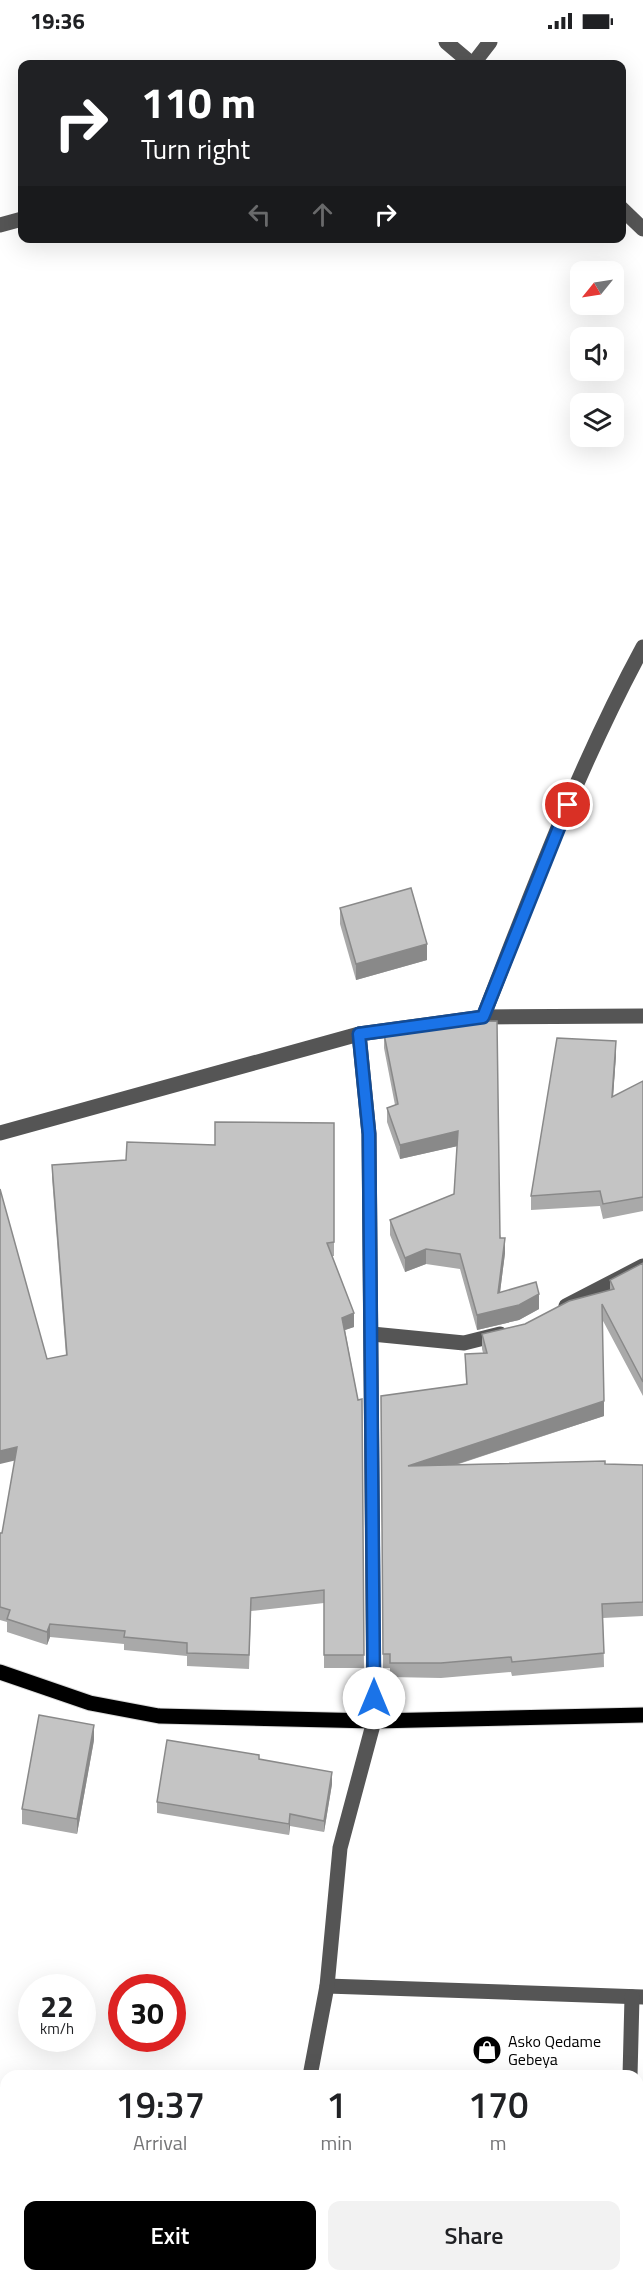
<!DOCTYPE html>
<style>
body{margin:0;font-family:"Titillium Web",sans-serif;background:#f2f2f2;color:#202124;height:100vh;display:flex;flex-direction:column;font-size:22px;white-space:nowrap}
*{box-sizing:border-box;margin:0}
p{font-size:20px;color:#757577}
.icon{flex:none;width:33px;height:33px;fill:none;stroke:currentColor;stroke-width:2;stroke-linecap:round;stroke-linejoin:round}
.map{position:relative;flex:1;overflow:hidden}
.panel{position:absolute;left:0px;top:2028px;width:644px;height:212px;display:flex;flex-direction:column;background:#fff;border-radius:18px 18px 0 0;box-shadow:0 6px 24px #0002}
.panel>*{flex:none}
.banner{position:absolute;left:18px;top:18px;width:608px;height:183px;border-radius:12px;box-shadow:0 6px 24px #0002;background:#202124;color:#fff;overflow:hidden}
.needle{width:39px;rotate:240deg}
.controls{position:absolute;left:570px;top:219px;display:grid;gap:12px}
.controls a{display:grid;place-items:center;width:54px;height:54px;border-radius:12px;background:#fff;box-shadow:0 6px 24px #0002;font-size:30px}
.speed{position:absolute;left:18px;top:1932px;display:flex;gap:12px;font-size:30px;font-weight:700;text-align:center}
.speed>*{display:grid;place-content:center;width:78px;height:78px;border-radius:50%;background:#fff;box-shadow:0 6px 24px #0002;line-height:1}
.speed small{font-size:15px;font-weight:400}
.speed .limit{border:9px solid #d22;background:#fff;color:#111}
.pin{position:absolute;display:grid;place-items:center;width:51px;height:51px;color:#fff;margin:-26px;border:3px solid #fff;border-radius:50%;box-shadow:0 2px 6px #0007}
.me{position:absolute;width:66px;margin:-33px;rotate:0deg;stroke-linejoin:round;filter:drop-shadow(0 0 4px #0008)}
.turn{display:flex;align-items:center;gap:21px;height:126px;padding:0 24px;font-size:27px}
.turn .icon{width:78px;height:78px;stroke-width:2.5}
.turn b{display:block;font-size:42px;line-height:51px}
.lanes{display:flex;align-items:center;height:57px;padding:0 24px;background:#0003;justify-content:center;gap:30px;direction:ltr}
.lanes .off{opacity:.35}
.eta{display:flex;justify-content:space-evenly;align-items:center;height:102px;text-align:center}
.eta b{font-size:36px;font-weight:600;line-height:42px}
.primary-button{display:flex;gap:12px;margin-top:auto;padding:12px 24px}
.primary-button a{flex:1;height:69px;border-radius:12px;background:#000;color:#fff;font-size:24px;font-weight:600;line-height:69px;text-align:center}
.primary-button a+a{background:#f2f2f2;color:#202124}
.status{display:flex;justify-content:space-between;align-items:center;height:42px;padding:0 30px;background:#fff;direction:ltr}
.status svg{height:16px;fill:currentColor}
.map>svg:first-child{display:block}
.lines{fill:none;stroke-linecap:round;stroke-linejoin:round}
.major-casing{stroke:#dbdbdb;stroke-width:17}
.minor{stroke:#555;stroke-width:15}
.major{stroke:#000;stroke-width:15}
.wall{fill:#a9a9a9}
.shaded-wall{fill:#898989}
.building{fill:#c4c4c4;stroke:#898989;stroke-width:1.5}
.route-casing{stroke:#114b97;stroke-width:15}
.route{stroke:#1a73e8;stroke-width:10}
.labels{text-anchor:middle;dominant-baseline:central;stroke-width:4.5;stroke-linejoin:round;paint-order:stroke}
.poi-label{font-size:16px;fill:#000;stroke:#fff;text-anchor:start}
</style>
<div class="status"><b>19:36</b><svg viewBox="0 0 49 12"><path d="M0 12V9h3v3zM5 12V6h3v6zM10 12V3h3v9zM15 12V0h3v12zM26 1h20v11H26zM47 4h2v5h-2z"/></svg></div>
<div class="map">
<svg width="643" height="2239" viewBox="0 0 643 2239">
<rect width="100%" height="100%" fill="#fff"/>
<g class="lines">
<g class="major-casing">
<path id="major" d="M0,1630L90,1661L159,1674L374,1679L643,1673"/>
</g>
<g class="minor">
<path d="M446,0L472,22"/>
<path d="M473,22L490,0"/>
<path d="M621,166L643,187"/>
<path d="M0,183L22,177"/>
<path d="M643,605C579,723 532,850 483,975L643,974"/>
<path d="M0,1091L359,992"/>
<path d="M566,1264L643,1224"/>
<path d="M372,1292L464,1301L500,1292"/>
<path d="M327,1944L643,1955"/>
<path d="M310,2034L327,1944L340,1806L374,1679L369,1092L359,992L483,975"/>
<path d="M630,2034L632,1955"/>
<path d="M0,2206L6,2209"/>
<path d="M638,2215H643"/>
<path d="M49,2234L59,2239"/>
<path d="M253,2239L256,2234"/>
<path d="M340,2239V2234"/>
<path d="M625,2239V2234"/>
</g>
<use href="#major" class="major"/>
</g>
<g class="wall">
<path d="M340,866L427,918L356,938L340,882Z"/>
<path d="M443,980L505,1211L500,1250L539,1267L519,1278L477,1288L460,1227L426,1222L405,1230L390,1193V1178L454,1152L457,1104L400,1117L387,1080V1066L395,1063L384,1006V992Z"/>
<path d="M616,1013L613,1055L643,1039V1169L603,1177L600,1164L531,1168V1154Z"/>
<path d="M334,1081V1214H332L354,1285L345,1288L358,1358L362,1357L364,1626H324V1561L251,1569L249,1627L187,1624V1614L124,1608V1602L50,1595L47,1603L7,1590V1580L0,1578V1491H2L47,1317L66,1314L52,1136V1123L126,1118L215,1103Z"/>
<path d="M643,1221V1354L602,1277L604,1374L456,1423H643V1574L603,1576L604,1625L512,1634L511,1630L441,1636L390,1635V1626H383L381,1354L466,1342L465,1312L483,1311L482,1307V1292L525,1282L610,1248V1238Z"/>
<path d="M94,1698L77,1792L22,1782V1767Z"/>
<path d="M259,1717L332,1742L324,1790L290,1784L289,1793L157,1771V1760Z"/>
</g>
<g class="shaded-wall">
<path d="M427,902V918L356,938V922Z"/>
<path d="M616,999V1013L612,1069V1055Z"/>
<path d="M458,1089V1104L400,1117V1103Z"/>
<path d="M505,1196V1211L498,1266V1251Z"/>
<path d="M426,1207V1222L405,1230V1216Z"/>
<path d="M539,1252V1267L519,1278L477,1288V1273Z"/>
<path d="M354,1271V1285L342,1289V1276Z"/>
<path d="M604,1359V1374L408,1438V1424Z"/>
<path d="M17,1405V1418L0,1422V1409Z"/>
<path d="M50,1582V1595L47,1603V1590Z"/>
<path d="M94,1683V1698L77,1792V1777Z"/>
<path d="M332,1730V1742L324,1790V1779Z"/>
<path d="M290,1772V1784L289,1793V1782Z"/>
</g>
<g class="building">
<path d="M411,846L427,902L356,922L340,866Z"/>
<path d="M497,979L500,1196H505L498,1251L536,1240L539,1252L519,1263L477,1273L460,1212L426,1207L405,1216L390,1178L454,1152L458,1089L400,1103L387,1066L398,1062L384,992L443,980Z"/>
<path d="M557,996L616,999L612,1055L643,1039V1155L603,1162L600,1149L531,1154Z"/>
<path d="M215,1080L334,1081V1200L327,1201L354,1271L342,1276L358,1358L362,1357L364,1613H324V1548L251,1556L249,1613L187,1611V1601L124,1595L125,1589L50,1582L47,1590L7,1577L10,1568L0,1565V1491H2L17,1405L0,1409V1147L47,1317L67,1313L52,1123L126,1118L127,1100L215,1103Z"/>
<path d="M643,1221V1340L602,1262L604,1359L408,1424L605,1419V1422L643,1423V1560L602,1562L604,1611L512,1620L511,1615L441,1621H390V1612H383L381,1354L467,1342L465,1312L487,1311L482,1292L525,1282L569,1259L614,1247L610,1238Z"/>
<path d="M39,1673L94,1683L77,1777L22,1767Z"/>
<path d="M167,1698L259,1713V1717L332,1730L324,1779L290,1772L289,1782L157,1760Z"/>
</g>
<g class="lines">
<g class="route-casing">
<path id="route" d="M374,1656L369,1092L359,992L483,975L568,763"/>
</g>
<use href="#route" class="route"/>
</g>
<defs>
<g id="shop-disc" transform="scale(1.5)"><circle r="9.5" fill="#000" stroke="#fff"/><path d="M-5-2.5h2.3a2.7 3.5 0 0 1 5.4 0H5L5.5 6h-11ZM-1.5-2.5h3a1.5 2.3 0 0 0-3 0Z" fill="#fff"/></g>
</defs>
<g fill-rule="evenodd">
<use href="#shop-disc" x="487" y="2008"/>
</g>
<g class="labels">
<g class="poi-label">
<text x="508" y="1999">Asko Qedame<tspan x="508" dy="18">Gebeya</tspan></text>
</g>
</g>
</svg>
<div class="controls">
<a><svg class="needle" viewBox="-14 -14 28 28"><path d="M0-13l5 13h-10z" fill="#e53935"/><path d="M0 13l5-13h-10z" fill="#757577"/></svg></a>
<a><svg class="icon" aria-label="sound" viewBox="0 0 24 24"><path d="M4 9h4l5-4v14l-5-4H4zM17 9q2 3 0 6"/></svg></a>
<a><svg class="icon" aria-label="layers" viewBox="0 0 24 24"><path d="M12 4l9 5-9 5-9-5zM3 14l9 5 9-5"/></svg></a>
</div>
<div class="speed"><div>22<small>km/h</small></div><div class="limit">30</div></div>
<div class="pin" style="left:568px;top:763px;background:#d93025"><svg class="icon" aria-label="arrive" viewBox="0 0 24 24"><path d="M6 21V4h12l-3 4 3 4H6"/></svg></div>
<svg class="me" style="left:374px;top:1656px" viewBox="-20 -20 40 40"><circle r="19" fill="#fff"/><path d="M0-13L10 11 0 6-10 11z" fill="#1a73e8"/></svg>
<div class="banner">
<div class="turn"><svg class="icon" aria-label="right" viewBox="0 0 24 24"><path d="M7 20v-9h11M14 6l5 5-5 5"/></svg><div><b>110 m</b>Turn right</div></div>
<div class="lanes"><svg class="icon off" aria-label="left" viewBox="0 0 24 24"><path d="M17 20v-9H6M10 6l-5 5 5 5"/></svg><svg class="icon off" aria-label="ahead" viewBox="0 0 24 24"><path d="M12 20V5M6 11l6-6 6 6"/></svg><svg class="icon" aria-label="right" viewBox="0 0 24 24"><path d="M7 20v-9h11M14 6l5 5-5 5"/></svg></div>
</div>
<section class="panel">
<div class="eta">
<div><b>19:37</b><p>Arrival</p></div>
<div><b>1</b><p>min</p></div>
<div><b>170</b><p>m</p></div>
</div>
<div class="primary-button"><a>Exit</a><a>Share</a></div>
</section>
</div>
